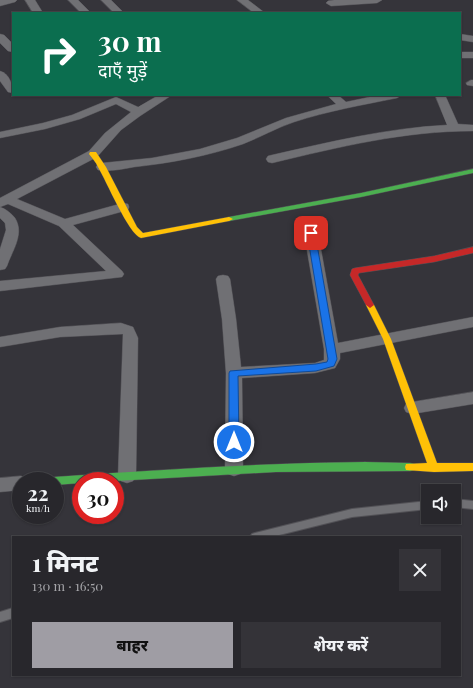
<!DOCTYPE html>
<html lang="hi">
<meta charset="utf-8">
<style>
body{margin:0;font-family:"Playfair Display","Noto Sans Devanagari",serif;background:#343338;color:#f1f3f6;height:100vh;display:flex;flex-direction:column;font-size:15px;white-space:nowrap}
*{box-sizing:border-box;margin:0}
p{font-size:13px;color:#a5a5a9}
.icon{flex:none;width:22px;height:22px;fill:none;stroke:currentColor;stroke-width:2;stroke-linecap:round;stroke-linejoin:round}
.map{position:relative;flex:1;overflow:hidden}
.details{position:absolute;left:12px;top:536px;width:449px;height:140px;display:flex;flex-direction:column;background:#28272c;border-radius:0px;box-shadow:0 1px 3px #0004,0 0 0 1px #444448}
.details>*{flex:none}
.guide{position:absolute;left:12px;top:12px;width:449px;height:84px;border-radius:0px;box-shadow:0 1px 3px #0004,0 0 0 1px #444448;background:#0b6e4f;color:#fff;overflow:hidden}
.tools{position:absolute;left:421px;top:484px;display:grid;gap:8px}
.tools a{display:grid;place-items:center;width:40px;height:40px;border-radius:0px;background:#28272c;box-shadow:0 1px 3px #0004,0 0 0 1px #444448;font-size:20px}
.speed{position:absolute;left:12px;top:472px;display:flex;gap:8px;font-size:20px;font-weight:700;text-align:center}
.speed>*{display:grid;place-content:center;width:52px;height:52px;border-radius:50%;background:#28272c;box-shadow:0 1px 3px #0004,0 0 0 1px #444448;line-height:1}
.speed small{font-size:10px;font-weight:400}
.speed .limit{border:6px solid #d22;background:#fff;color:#111}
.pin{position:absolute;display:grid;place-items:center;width:34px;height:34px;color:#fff;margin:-17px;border-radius:8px;box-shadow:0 2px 6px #0006}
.me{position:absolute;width:44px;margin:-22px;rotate:0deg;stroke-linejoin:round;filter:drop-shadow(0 0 3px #0008)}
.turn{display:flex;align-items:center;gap:14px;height:84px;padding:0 20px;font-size:18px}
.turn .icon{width:52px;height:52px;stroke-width:2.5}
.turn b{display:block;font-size:28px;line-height:34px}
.round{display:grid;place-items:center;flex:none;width:42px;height:42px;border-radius:0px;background:#343338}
.summary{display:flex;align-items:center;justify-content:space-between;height:68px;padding:0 20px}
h1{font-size:24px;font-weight:800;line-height:30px}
.button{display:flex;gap:8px;margin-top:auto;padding:8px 20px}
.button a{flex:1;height:46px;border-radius:0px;background:#9f9da4;color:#111;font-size:16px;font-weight:800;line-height:46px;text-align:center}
.button a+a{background:#343338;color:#f1f3f6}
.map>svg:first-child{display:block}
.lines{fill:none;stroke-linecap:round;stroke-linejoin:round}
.lane-casing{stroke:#525156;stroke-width:2}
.street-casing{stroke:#525156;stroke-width:1}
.fast-casing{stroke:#525156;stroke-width:1}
.slow-casing{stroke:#525156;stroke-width:1}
.jam-casing{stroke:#525156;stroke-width:1}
.lane{fill:#707074;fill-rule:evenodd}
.street{fill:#707074;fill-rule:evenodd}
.fast{fill:#4caf50;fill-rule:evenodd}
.slow{fill:#ffc107;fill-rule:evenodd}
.jam{fill:#c62828;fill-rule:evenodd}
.route{fill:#1a73e8;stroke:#114b97}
</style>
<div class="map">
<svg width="473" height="688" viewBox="0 0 473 688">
<rect width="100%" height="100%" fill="#35343a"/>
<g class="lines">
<g class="lane-casing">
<g id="lane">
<path d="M454,499L473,501V509L454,507Z"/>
<path d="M428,501V509L352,517L271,537H250L252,534L255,533L352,509Z"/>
<path d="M13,608V618L0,622V612Z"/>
</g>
</g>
<g class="street-casing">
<g id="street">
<path d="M0,0H17L15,2L0,6Z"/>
<path d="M25,0H35L43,13H33Z"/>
<path d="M68,0H78L91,13H81Z"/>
<path d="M101,0H111L124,13H114Z"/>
<path d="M237,0H248L265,13H254Z"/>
<path d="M334,0H382L377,3L331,6L326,3L328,1Z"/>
<path d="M0,34L4,35L13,44V52L8,51L0,43Z"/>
<path d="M460,34L473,36V42L460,40Z"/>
<rect x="460" y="52" width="13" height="6"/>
<path d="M0,71C9,73 13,85 13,93L8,92L0,81Z"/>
<path d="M471,80H473V86L467,85L466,83Z"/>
<path d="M159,95H172L140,116L121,130L97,157L17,199L65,219L123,203L128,204L129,207L128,210L73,225L122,271L124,274L122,277L0,291V281L106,271L59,226L8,204L0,207V198L89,151L105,133L131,112L116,104L80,119L45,129L0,138V132L43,123L72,115L116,97L138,107Z"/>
<path d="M327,95H338L346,102L379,95H402L397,98C362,105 328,111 294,122C276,128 261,137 243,144C208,156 171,163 134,167C123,169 109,172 98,170L96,167L98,164L102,163L152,158L200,149L237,138L286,118L336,104Z"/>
<path d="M435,95H445L458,124L473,125V131C404,131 339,147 272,163L268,162L266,159L268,156L272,155C330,142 387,128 447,125Z"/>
<path d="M0,207C6,209 11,213 15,218C25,234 12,251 7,266L5,269L0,270V249L6,230L5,223L0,218Z"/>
<path d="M311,229L316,230L318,233L338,343L473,317V327L340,353V359L335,368L315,373L242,378L243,469L240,474L234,476L228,474L225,469L226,373L222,319L216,279L218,276L223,275L228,276L230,279L236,319L241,367L315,363L324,360V349L304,233L306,230Z"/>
<path d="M121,323L133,327L138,338L136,476L133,481L127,483L121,481L118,476L123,334L60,337L0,347V337L60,327Z"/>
<path d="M473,392V404L412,414L406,412L404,408L406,404L412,402Z"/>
<path d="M21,476L27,478L29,481H21V490L0,492V478Z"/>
</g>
</g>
<g class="fast-casing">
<g id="fast">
<path d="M473,169V173L361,197L229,221L225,219L229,217L361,193Z"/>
<path d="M365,462L410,463L414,464L415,467L414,470L410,471L276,472L115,481H81V483L55,485V481H49L50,478L54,477C158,470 261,463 365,462Z"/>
</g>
</g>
<g class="slow-casing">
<g id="slow">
<path d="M90,152H96L106,167L137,227L143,233L229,217L233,219L229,221L141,238C129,235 106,180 98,167C96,162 92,158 89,154Z"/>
<path d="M370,302L374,305L391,339L437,463H473V471L434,472L406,470L405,467L406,464L427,463L383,339L366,305Z"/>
</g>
</g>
<g class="jam-casing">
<path id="jam" d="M473,247V253L434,262L359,273L358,275L374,305L370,308L366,305L350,275L352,269L355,268L434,256Z"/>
</g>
<use href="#lane" class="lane"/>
<use href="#street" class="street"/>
<use href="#fast" class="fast"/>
<use href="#slow" class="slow"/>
<use href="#jam" class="jam"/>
</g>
<path class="route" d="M311,231L315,233L337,359L334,366L316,371L238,376L239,442L237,445H230L229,442V373L230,371L316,364L327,362L328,359L307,233Z"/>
</svg>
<div class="tools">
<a><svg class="icon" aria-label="sound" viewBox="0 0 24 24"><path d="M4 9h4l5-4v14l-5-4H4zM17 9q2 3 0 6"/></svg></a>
</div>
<div class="speed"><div>22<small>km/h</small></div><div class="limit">30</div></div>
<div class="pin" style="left:311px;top:233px;background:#d93025"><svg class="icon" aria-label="arrive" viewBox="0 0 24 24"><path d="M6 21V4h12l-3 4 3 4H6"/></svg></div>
<svg class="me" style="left:234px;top:442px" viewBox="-20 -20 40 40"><circle r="17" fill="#1a73e8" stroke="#fff" stroke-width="3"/><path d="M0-11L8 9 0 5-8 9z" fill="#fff"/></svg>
<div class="guide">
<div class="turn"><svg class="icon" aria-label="right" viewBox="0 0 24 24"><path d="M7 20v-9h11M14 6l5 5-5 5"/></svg><div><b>30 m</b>दाएँ मुड़ें</div></div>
</div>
<section class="details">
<div class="summary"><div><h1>1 मिनट</h1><p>130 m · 16:50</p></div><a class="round"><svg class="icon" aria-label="close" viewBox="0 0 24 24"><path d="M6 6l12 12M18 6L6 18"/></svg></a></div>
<div class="button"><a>बाहर</a><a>शेयर करें</a></div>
</section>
</div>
